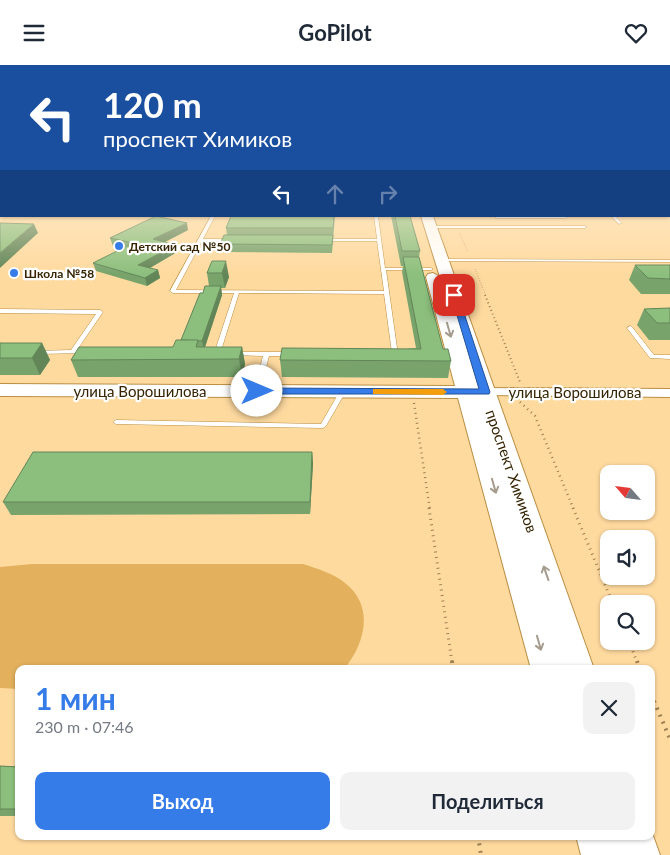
<!DOCTYPE html>
<html lang="ru">
<meta charset="utf-8">
<style>
body{margin:0;font-family:Lato,sans-serif;background:#f2f2f3;color:#1f2937;height:100vh;display:flex;flex-direction:column;font-size:19px;white-space:nowrap}
*{box-sizing:border-box;margin:0}
p{font-size:16px;color:#747a83}
.icon{flex:none;width:28px;height:28px;fill:none;stroke:currentColor;stroke-width:2;stroke-linecap:round;stroke-linejoin:round}
.map{position:relative;flex:1;overflow:hidden}
.sheet{position:absolute;left:15px;top:600px;width:640px;height:175px;display:flex;flex-direction:column;background:#fff;border-radius:10px;box-shadow:0 1px 4px #0004}
.sheet>*{flex:none}
.guide{position:absolute;left:0px;top:0px;width:670px;height:152px;box-shadow:0 1px 4px #0004;background:#1a4fa0;color:#fff;overflow:hidden}
.needle{width:32px;rotate:298deg}
.tools{position:absolute;left:600px;top:400px;display:grid;gap:10px}
.tools a{display:grid;place-items:center;width:55px;height:55px;border-radius:10px;background:#fff;box-shadow:0 1px 4px #0004;font-size:25px}
.pin{position:absolute;display:grid;place-items:center;width:42px;height:42px;color:#fff;margin:-21px;border-radius:10px;box-shadow:0 2px 8px #0006}
.me{position:absolute;width:55px;margin:-28px;rotate:90deg;stroke-linejoin:round;filter:drop-shadow(0 0 4px #0008)}
.turn{display:flex;align-items:center;gap:18px;height:105px;padding:0 20px;font-size:22px}
.turn .icon{width:65px;height:65px;stroke-width:2.5}
.turn b{display:block;font-size:35px;line-height:42px}
.lanes{display:flex;align-items:center;height:48px;padding:0 20px;background:#0003;justify-content:center;gap:25px;direction:ltr}
.lanes .off{opacity:.35}
.round{display:grid;place-items:center;flex:none;width:52px;height:52px;border-radius:10px;background:#f2f2f3}
.head{display:flex;align-items:center;justify-content:space-between;height:85px;padding:0 20px}
h1{font-size:30px;font-weight:700;line-height:38px;color:#357ce9}
.action{display:flex;gap:10px;margin-top:auto;padding:10px 20px}
.action a{flex:1;height:58px;border-radius:10px;background:#357ce9;color:#fff;font-size:20px;font-weight:700;line-height:58px;text-align:center}
.action a+a{background:#f2f2f3;color:#1f2937}
header{display:flex;justify-content:space-between;align-items:center;height:65px;padding:0 20px;background:#fff;font-size:22px;font-weight:700}
.map>svg:first-child{display:block}
.green{fill:#e3b15d}
.lines{fill:none;stroke-linecap:round;stroke-linejoin:round}
.lane-casing{stroke:#ba8e43;stroke-width:1}
.street-casing{stroke:#ba8e43;stroke-width:2}
.secondary-casing{stroke:#ba8e43;stroke-width:2}
.path-far4{stroke:#9d8153;stroke-width:1;stroke-dasharray:0.5 2;stroke-linecap:butt}
.path-far3{stroke:#9d8153;stroke-width:2;stroke-dasharray:1 3;stroke-linecap:butt}
.path-far2{stroke:#9d8153;stroke-width:2.5;stroke-dasharray:1 4;stroke-linecap:butt}
.path-far1{stroke:#9d8153;stroke-width:3;stroke-dasharray:1 4.5;stroke-linecap:butt}
.path{stroke:#9d8153;stroke-width:4;stroke-dasharray:2 5.5;stroke-linecap:butt}
.lane{fill:#fff;fill-rule:evenodd}
.street{fill:#fff;fill-rule:evenodd}
.secondary{fill:#fff;fill-rule:evenodd}
.wall{fill:#78a46c}
.shaded-wall{fill:#628658}
.building{fill:#8cbf7d;stroke:#628658}
.oneway{stroke:#a59c8e}
.route{fill:#357ce9;stroke:#225197}
.slow{fill:#f59e0b}
.poi-dot{fill:#357ce9;stroke:#fff;stroke-width:2}
.labels{text-anchor:middle;dominant-baseline:central;stroke-width:4.5;stroke-linejoin:round;paint-order:stroke}
.far-poi-label{font-size:12px;font-weight:bold;fill:#362403;stroke:#fff;text-anchor:start}
.street-label{font-size:15px;fill:#362403;stroke:#fff}
</style>
<header><svg class="icon" aria-label="menu" viewBox="0 0 24 24"><path d="M4 6h16M4 12h16M4 18h16"/></svg>GoPilot<svg class="icon" aria-label="heart" viewBox="0 0 24 24"><path d="M12 20l-8-8c-3-5 5-10 8-4 3-6 11-1 8 4z"/></svg></header>
<div class="map">
<svg width="670" height="790" viewBox="0 0 670 790">
<rect width="100%" height="100%" fill="#ffda9f"/>
<path class="green" d="M32,499H303C318,504 333,508 345,518C375,541 365,579 344,604H19V624L0,623V502Z"/>
<g class="lines">
<g class="lane-casing">
<g id="lane">
<rect x="0" y="104" width="1" height="2"/>
<rect x="669" y="108" width="1" height="2"/>
<path d="M211,151H215L203,174H232L234,175L232,176H202L176,225L384,226L377,176H324L322,175L324,174H377L374,151H378L385,203H431L433,204L431,205H386L398,290L397,291L392,292L389,290L392,288L384,229L239,228L220,289L219,290H215L214,289L234,228H173L170,226Z"/>
<path d="M495,151H567L568,152L566,153H496Z"/>
<path d="M611,151H615L622,158L619,159Z"/>
<path d="M431,161H585L587,162L585,163H430L429,162Z"/>
<path d="M442,194L670,195V197L444,196L442,195Z"/>
<path d="M0,244L100,245L103,247L77,285L87,286V288L37,289L34,287L35,286L71,285L96,249L0,248Z"/>
<path d="M630,261L632,262L654,290H670V294L650,293L627,263Z"/>
<path d="M234,287H291L294,289L291,291H269L260,326L257,328L254,326L263,291L232,290V288Z"/>
<path d="M343,324L346,326L326,361L323,363L116,359L113,357L116,355L321,359L340,326Z"/>
</g>
</g>
<g class="street-casing">
<path id="street" d="M485,323L670,324V332L480,330L478,327L480,324Z"/>
</g>
<g class="secondary-casing">
<g id="secondary">
<path d="M421,151H433L594,604H531L458,333L0,331V319L455,321L426,212L428,209L433,208L440,212Z"/>
<path d="M651,765L660,790H581L576,771H651Z"/>
</g>
</g>
<g class="path-far4">
<path d="M460,169L468,187"/>
<path d="M475,204L486,231"/>
</g>
<path class="path-far3" d="M485,230L520,317"/>
<g class="path-far2">
<path d="M520,337L535,351L574,445"/>
<path d="M414,338L430,445"/>
</g>
<g class="path-far1">
<path d="M429,443L452,597"/>
<path d="M573,443L613,539"/>
<path d="M629,576L637,597"/>
</g>
<g class="path">
<path d="M452,596L453,604"/>
<path d="M637,596L640,604"/>
<path d="M651,629L670,674"/>
<path d="M478,771L481,790"/>
</g>
<use href="#lane" class="lane"/>
<use href="#street" class="street"/>
<use href="#secondary" class="secondary"/>
</g>
<g class="wall">
<path d="M1,120V146H0V121Z"/>
<path d="M669,128L670,129V148H669Z"/>
<path d="M231,151H335L332,188L221,187L220,179L227,170L226,163Z"/>
<path d="M391,151H410L420,186L419,192L443,284L451,296L448,313L282,312L280,295L416,283L402,207L403,201H401Z"/>
<path d="M188,165L165,177L175,180L177,187L150,203L158,205L160,213L147,221L96,206L93,198L123,183L113,181L110,173Z"/>
<path d="M212,196L229,212L225,223H221L222,230L205,282H242L245,299L242,312H78L71,295L173,282L181,275L203,228L209,221L207,208Z"/>
<path d="M635,200H670V229H641L629,215Z"/>
<path d="M670,243V275H649L637,260L644,244Z"/>
<path d="M0,278H42L50,295L40,310H0Z"/>
<path d="M312,387L313,399L310,449L11,450L3,437Z"/>
<path d="M0,701L19,702V751H0Z"/>
</g>
<g class="shaded-wall">
<path d="M187,158L188,165L155,182L153,174Z"/>
<path d="M34,159L38,168L0,203V188Z"/>
<path d="M175,180L177,187L141,208L138,200Z"/>
<path d="M226,196L229,212L225,223L222,208Z"/>
<path d="M158,205L160,213L147,221L145,213Z"/>
<path d="M221,221L222,230L204,285L202,276Z"/>
<path d="M42,278L50,295L40,310L32,293Z"/>
<path d="M242,282L245,299L242,312L239,294Z"/>
<path d="M312,387L313,399L310,449V437Z"/>
</g>
<g class="building">
<path d="M1,120V136H0V121Z"/>
<path d="M669,128L670,129V139H669Z"/>
<path d="M156,151L187,158L153,174L175,180L138,200L158,205L145,213L93,198L133,178L110,173Z"/>
<path d="M231,151H334L333,163H226Z"/>
<path d="M395,151H410L420,186H402Z"/>
<path d="M0,158L34,159L0,188Z"/>
<path d="M224,170H333L332,180L220,179Z"/>
<path d="M403,192H419L443,284H448L451,296L280,295L282,283L421,284Z"/>
<path d="M212,196H226L222,208H207Z"/>
<path d="M635,200H670V214L648,213Z"/>
<path d="M205,221H221L202,276L181,275L200,228H203Z"/>
<path d="M670,243V258H657L644,244Z"/>
<path d="M176,275H198L196,282H242L239,294L71,295L79,282H173Z"/>
<path d="M0,278H42L32,293H0Z"/>
<path d="M33,387H312L310,437H3Z"/>
<path d="M0,701L19,702V744H0Z"/>
</g>
<defs><path id="oneway-shaft" d="M-6 0H5M1.5-3L5.5 0L1.5 3" fill="none" stroke-width="1.6" stroke-linecap="round" stroke-linejoin="round" transform="scale(1.25)"/></defs>
<g class="oneway">
<use href="#oneway-shaft" transform="translate(449 265) rotate(74)"/>
<use href="#oneway-shaft" transform="translate(494 421) rotate(74)"/>
<use href="#oneway-shaft" transform="translate(546 508) rotate(-109)"/>
<use href="#oneway-shaft" transform="translate(539 578) rotate(74)"/>
</g>
<linearGradient id="sky" x2="0" y2="1"><stop stop-color="#57abcc"/><stop offset="0.47" stop-color="#ffeed4"/><stop offset="1" stop-color="#ffeed4" stop-opacity="0"/></linearGradient>
<rect width="670" height="209" fill="url(#sky)"/>
<path class="route" d="M452,228L458,230L490,327L489,329H257L252,326L257,323L479,324L451,230Z"/>
<path class="slow" d="M373,324H443L447,327L443,330L377,329H373Z"/>
<g class="poi-dot">
<circle cx="119" cy="181" r="5"/>
<circle cx="14" cy="208" r="5"/>
</g>
<g class="labels">
<g class="far-poi-label">
<text x="129" y="181">Детский сад №50</text>
<text x="24" y="208">Школа №58</text>
</g>
<g class="street-label">
<text x="140" y="326">улица Ворошилова</text>
<text x="575" y="327">улица Ворошилова</text>
<text transform="translate(512 406) rotate(71)">проспект Химиков</text>
</g>
</g>
</svg>
<div class="tools">
<a><svg class="needle" viewBox="-14 -14 28 28"><path d="M0-13l5 13h-10z" fill="#e53935"/><path d="M0 13l5-13h-10z" fill="#747a83"/></svg></a>
<a><svg class="icon" aria-label="sound" viewBox="0 0 24 24"><path d="M4 9h4l5-4v14l-5-4H4zM17 9q2 3 0 6"/></svg></a>
<a><svg class="icon" aria-label="search" viewBox="0 0 24 24"><circle cx="10" cy="10" r="6"/><path d="M15 15l6 6"/></svg></a>
</div>
<div class="pin" style="left:454px;top:230px;background:#d93025"><svg class="icon" aria-label="arrive" viewBox="0 0 24 24"><path d="M6 21V4h12l-3 4 3 4H6"/></svg></div>
<svg class="me" style="left:257px;top:326px" viewBox="-20 -20 40 40"><circle r="19" fill="#fff"/><path d="M0-13L10 11 0 6-10 11z" fill="#357ce9"/></svg>
<div class="guide">
<div class="turn"><svg class="icon" aria-label="left" viewBox="0 0 24 24"><path d="M17 20v-9H6M10 6l-5 5 5 5"/></svg><div><b>120 m</b>проспект Химиков</div></div>
<div class="lanes"><svg class="icon" aria-label="left" viewBox="0 0 24 24"><path d="M17 20v-9H6M10 6l-5 5 5 5"/></svg><svg class="icon off" aria-label="ahead" viewBox="0 0 24 24"><path d="M12 20V5M6 11l6-6 6 6"/></svg><svg class="icon off" aria-label="right" viewBox="0 0 24 24"><path d="M7 20v-9h11M14 6l5 5-5 5"/></svg></div>
</div>
<section class="sheet">
<div class="head"><div><h1>1 мин</h1><p>230 m · 07:46</p></div><a class="round"><svg class="icon" aria-label="close" viewBox="0 0 24 24"><path d="M6 6l12 12M18 6L6 18"/></svg></a></div>
<div class="action"><a>Выход</a><a>Поделиться</a></div>
</section>
</div>
